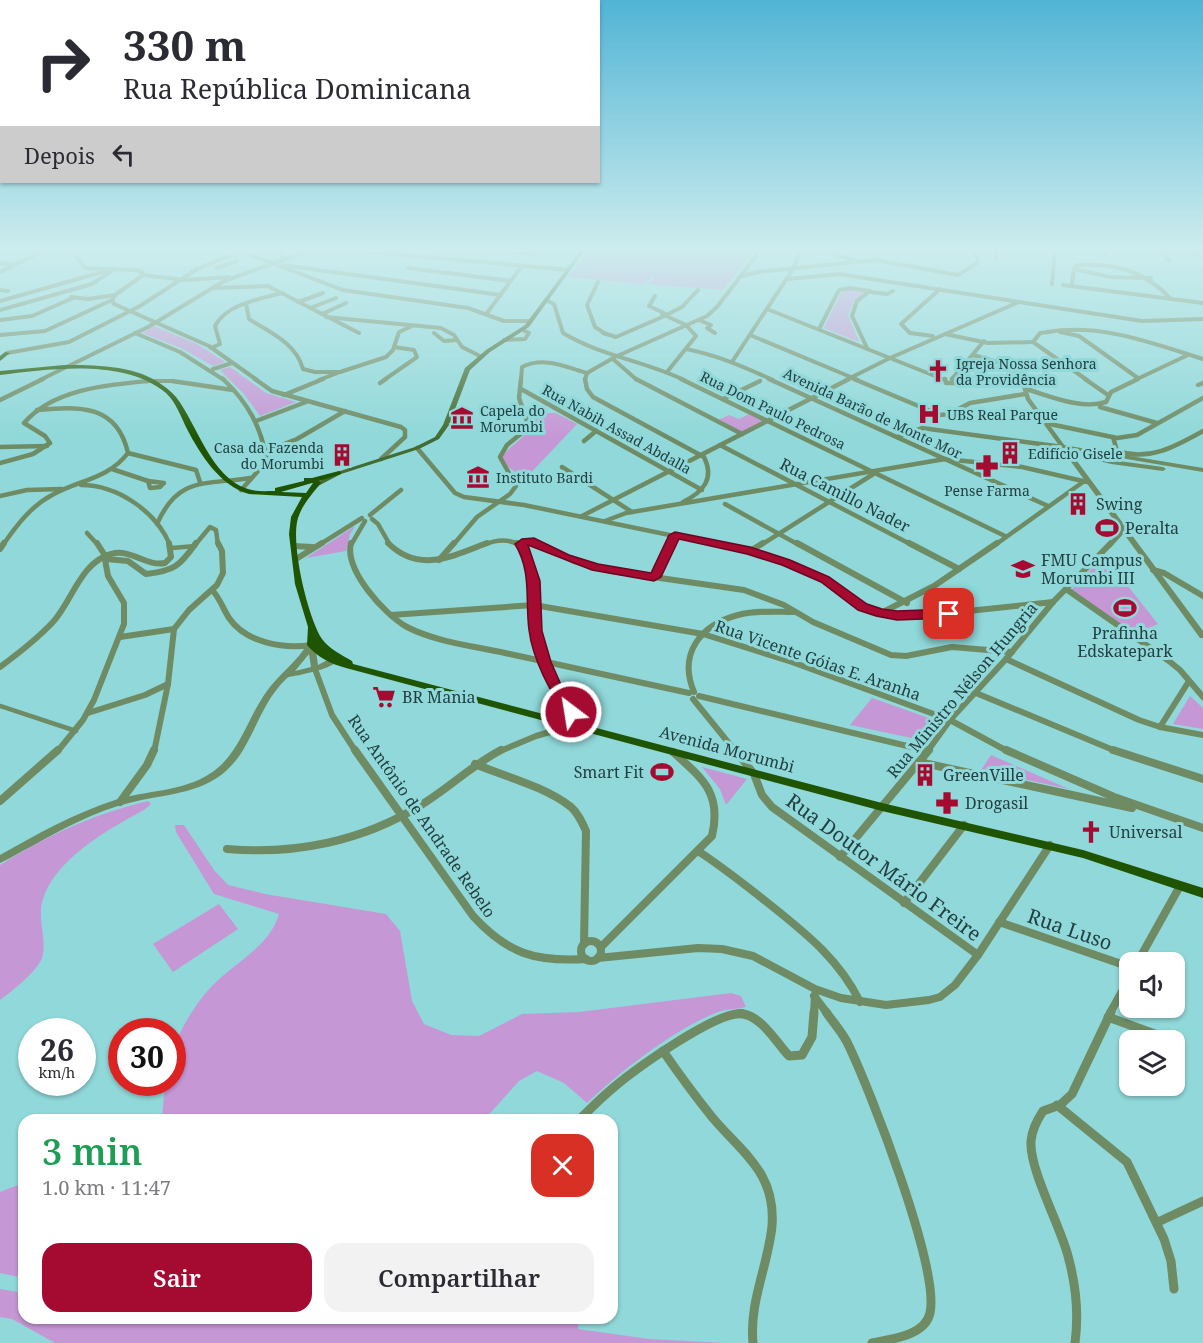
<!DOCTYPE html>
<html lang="pt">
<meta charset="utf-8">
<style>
body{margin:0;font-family:"Noto Serif",serif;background:#f2f2f3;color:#2b2b33;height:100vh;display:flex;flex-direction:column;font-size:22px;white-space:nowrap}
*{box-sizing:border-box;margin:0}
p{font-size:20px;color:#7c7c81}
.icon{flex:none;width:33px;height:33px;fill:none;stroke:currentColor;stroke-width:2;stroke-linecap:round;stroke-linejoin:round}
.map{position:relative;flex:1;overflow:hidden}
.sheet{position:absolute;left:18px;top:1114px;width:600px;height:210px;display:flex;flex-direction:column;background:#fff;border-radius:18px;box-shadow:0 2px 4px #0004}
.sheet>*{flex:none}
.top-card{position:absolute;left:0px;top:0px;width:600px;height:183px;box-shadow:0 2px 4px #0004;background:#fff;color:#2b2b33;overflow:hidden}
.controls{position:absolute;left:1119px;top:952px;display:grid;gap:12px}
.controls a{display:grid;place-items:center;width:66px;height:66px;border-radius:12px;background:#fff;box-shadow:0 2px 4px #0004;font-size:30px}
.speed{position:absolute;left:18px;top:1018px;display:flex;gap:12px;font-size:30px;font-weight:700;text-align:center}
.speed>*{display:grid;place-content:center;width:78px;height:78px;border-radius:50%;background:#fff;box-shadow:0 2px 4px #0004;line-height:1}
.speed small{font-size:15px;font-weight:400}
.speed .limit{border:9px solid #d22;background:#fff;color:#111}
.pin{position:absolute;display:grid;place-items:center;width:51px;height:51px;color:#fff;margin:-26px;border-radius:12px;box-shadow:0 3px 9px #0006}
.me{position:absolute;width:66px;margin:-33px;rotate:329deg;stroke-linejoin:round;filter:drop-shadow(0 0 4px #0008)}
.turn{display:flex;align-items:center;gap:21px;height:126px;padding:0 24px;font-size:27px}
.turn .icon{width:78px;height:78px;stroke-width:2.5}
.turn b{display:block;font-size:42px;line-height:51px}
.then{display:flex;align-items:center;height:57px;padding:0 24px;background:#0003;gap:12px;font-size:22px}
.round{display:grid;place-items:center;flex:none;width:63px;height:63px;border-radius:18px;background:#f2f2f3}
.overview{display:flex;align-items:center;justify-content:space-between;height:102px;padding:0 24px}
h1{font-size:36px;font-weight:600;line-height:45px;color:#1e9e55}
.button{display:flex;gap:12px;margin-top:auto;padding:12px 24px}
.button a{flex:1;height:69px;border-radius:18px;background:#a50a31;color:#fff;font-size:24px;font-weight:600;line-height:69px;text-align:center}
.button a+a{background:#f2f2f3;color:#2b2b33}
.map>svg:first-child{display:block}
.green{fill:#c697d5}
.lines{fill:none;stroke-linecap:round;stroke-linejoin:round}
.pedestrian-far1{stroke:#6e8b64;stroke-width:4}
.pedestrian{stroke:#6e8b64;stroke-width:4.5}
.minor-far4{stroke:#6e8b64;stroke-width:4}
.minor-far3{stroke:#6e8b64;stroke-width:4.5}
.minor-far2{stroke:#6e8b64;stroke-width:6}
.minor-far1{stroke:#6e8b64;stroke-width:8}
.minor{stroke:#6e8b64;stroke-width:9}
.tertiary{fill:#6e8b64;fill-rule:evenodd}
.secondary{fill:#426c31;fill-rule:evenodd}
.primary{fill:#1f5500;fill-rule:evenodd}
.route{fill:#a50a31;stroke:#6b0620;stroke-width:1.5}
.labels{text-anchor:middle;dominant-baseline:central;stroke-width:6;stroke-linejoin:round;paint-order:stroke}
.far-poi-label{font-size:14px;fill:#234041;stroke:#90d8d9;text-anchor:start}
.far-street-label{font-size:14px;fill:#234041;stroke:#90d8d9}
.street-label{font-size:16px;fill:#234041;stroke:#90d8d9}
.poi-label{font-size:16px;fill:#234041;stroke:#90d8d9;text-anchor:start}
.near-street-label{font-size:20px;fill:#234041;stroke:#90d8d9}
</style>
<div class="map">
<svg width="1203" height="1343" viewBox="0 0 1203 1343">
<rect width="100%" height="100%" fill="#90d8d9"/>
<g class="green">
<path d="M589,250H752V252L723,290L648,284L659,271L644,284L568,277Z"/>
<path d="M850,289L866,292L854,301L848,315L859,342L824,328L842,291Z"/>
<path d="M154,326L197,344L225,362L213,366L181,348L142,333Z"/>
<path d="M230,367L266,393L296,402L260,416L244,394L220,370Z"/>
<path d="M530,413H556L577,424L522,482L520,475L499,461C510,443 528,440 533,419Z"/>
<path d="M749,414L767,421L742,434L716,421L729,415L739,419Z"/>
<path d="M355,526L350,534L346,551L306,558Z"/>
<path d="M1101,559L1113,584L1127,585L1158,624L1134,634L1071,590Z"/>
<path d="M1190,696L1203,708V729L1173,724Z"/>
<path d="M872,698L937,721L938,722L921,740L850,725Z"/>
<path d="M991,755L1069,789L981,770Z"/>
<path d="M702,767L747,779L726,805L720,789Z"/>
<path d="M148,801L151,804L144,810C110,828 55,859 43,899C37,917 46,936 43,954C41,969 12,991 0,1000V865C52,833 89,816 148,801Z"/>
<path d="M175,825H184L214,870L228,885L265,894L386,914L400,931L412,1001L424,1024L451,1035L479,1036L522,1014L579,1012L731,993L741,996L746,1007C737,1009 727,1009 718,1012C673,1030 622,1070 587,1103L564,1083L537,1071L519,1081L484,1120H356L352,1118L348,1120H162L165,1083H172C172,1074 171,1064 172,1055C176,1034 199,998 214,984C236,962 270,946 279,914L214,894L176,832Z"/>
<path d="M219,904L238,929L173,972L153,944Z"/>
<path d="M18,1185L24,1188V1278L0,1273V1192Z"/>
<path d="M0,1289L24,1293V1318H579L578,1329L649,1339L724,1343H55L12,1319L0,1317Z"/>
</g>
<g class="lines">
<path class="pedestrian-far1" d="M151,381H172"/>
<g class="pedestrian">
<path d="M172,548L195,546"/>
<path d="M0,706L76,731"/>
</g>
<g class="minor-far4">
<path d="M69,250L73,251L85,268L135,270L142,272L143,275"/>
<path d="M350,250L569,270"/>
<path d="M493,250L532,254L539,251"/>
<path d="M823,250L856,261"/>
<path d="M997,250V257"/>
<path d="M1160,250L1169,261"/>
<path d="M1186,250L1203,257"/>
<path d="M1161,251L1187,252"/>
<path d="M251,255L343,290L468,308L504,321H531"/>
<path d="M1105,255L1107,250"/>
<path d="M285,258L281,255L287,250"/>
<path d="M0,263L12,265"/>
<path d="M282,265L501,295"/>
<path d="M217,268L237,261"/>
<path d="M408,268L511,281"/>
<path d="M1074,269L1110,277L1151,278"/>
<path d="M0,272L45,250"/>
<path d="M143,275L115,295L112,300L114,304L209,346L257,380"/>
<path d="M143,275L185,280L229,277"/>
<path d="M739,277L758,272L876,260L958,275L977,263L978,258L972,250"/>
<path d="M787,279L839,274L1142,321L1203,319"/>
<path d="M598,282L587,305L595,327L606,334"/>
<path d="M1052,284L1055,250"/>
<path d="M1072,284L1074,268L1078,265C1115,263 1145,271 1171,299"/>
<path d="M1063,285L1203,303"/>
<path d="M212,288L268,286L359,333"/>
<path d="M0,290L8,291"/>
<path d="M871,292L887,294L893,291"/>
<path d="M655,296L649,306L664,313"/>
<path d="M71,297L88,299L115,295"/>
<path d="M546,300L554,304L563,333C601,356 645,361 684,380"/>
<path d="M0,301L109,270"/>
<path d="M298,302L323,293"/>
<path d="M246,304L249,319C271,333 296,343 303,369L315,372H340L319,380"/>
<path d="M310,308L336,298"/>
<path d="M767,309L945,380"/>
<path d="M0,310L92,284L113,270"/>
<path d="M487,313L521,267"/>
<path d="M322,314L346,303"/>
<path d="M662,314L686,325L696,336L667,372"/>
<path d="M326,317L441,328L454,335L462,347L480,356"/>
<path d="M0,320L32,316L73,298"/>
<path d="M699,320L711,325L707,328L715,333"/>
<path d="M819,329L839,290L850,288L870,291L857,301L852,316L867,348"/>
<path d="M1047,332C1101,323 1152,343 1203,359"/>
<path d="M1060,332L1079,336L1138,378"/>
<path d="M135,333L180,352L224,380"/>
<path d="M434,333L444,341L457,340"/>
<path d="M603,333L616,337L660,318L682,307L698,290"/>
<path d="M945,334L988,343L1033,342"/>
<path d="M0,335L45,331L112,300"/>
<path d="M750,335L858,380"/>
<path d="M933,336L910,333L901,324L940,289"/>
<path d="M504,340L525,339L529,333L523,330"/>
<path d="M1033,342L1040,333L1049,332"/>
<path d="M1033,342L1087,380"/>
<path d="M211,348L220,344L215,326C226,304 260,299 282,293"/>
<path d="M686,349C717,355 744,367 773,380"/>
<path d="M7,353L69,342L140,306L197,269L243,250"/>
<path d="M973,355C991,360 1012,363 1023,380"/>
<path d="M613,359L637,380"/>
<path d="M732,362L793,269L798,258V250"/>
<path d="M213,369L232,363"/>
<path d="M340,372L386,357L393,350L399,332L412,326"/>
<path d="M952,379L984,341"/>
<path d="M40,380L148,327L224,281L311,250"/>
<path d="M384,380L417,357L414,350L394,347"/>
<path d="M521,380L522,367C544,356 566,367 587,373"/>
<path d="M585,380L587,373L615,357L707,316L717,307L756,256L757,250"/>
<path d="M846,380L890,358L1019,302"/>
<path d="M1135,380L1188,355"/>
</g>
<g class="minor-far3">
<path d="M223,379C248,403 261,426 267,461L241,490"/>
<path d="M255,379L272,391L401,427L405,430V437L381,459"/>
<path d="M585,379L587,389L593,397L704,457C715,479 703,492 683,502"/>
<path d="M636,379L742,434"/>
<path d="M681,379L1005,536"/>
<path d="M769,379L1048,506"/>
<path d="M854,379L940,415L949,414L970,403L1025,394"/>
<path d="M945,379L946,383H955L952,379"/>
<path d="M1022,379L1028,399L1063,447"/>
<path d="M1085,379L1108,395"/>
<path d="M172,381L233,390"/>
<path d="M380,383L386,379"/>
<path d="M1198,385L1203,383"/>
<path d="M521,389L702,490"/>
<path d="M1026,389C1050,396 1081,410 1106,402L1111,392L1138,379"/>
<path d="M284,395L323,379"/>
<path d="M723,399L760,381"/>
<path d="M0,400L43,379"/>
<path d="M1100,407L1157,423"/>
<path d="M256,421L306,402"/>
<path d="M1045,423L1117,438L1137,435L1203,398"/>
<path d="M897,437L922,428L1063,447"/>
<path d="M1113,437L1117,451C1149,462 1176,446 1203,431"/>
<path d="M584,441L596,431"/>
<path d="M720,445L912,545"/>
<path d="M0,447L47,446"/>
<path d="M417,448L455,493L464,497L524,505L718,545"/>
<path d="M266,451L297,439L345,411"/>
<path d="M128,453L196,470L200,482"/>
<path d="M0,463L33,454L50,443L45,436L24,423C53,389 106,385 148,381"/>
<path d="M562,467L632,512"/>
<path d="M112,469L148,481"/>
<path d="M148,481L164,483L160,487L150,488Z"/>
<path d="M81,485C117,485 156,511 170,545"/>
<path d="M0,496L27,490L62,489"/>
<path d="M725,504L799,545"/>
<path d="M370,515L401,490"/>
<path d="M582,516L849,379"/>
<path d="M372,519L378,524L390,545"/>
<path d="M605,521L626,513L945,459L1022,467L1087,482"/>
<path d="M157,524C178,476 206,485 250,478"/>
<path d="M87,533L98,545"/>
<path d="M521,544L534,541L541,545"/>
<path d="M3,545C16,526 31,506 52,495C79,480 108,479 128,453C117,404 79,406 37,410"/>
<path d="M195,545L210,527L216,530L218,545"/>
<path d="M319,545L362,518"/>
<path d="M351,545L365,521"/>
<path d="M453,545L477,517L510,494L516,486L500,457L507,445L523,432L527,421L519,398L521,379"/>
<path d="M483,545C495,540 508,538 519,545"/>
<path d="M670,545L675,535"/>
<path d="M761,545L875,473"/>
<path d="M995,545L1083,482"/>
<path d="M1110,545L1123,531"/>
</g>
<g class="minor-far2">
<path d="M351,543C344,570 385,615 407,627C436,642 473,646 505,653C566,666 628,680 689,693"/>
<path d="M388,543C419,574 453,556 487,543"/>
<path d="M538,543L574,561L611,571L744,590L784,605L813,622L891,655L906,656L952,647L1012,652"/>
<path d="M711,543L750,551L812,573L863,607L891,615L949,613L1053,602"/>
<path d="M797,543L907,603"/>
<path d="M909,543L959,569"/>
<path d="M521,544L525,543"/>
<path d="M294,546L312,547"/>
<path d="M0,549L4,543"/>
<path d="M750,551L763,543"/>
<path d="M106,559L128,561L146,574C174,571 180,566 196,543"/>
<path d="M296,559L322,543"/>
<path d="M439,560L454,543"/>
<path d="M1153,570L1164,573L1203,596"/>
<path d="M655,577L671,543"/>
<path d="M1066,589L1169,661L1180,670L1203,697"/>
<path d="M212,590C220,598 223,609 229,618C246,643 284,649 311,645"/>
<path d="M881,613L934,586L997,543"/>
<path d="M391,615L534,605L703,634L792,662L950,720L1009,752"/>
<path d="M120,637L174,629"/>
<path d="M1006,659L1139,720L1160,727L1203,735"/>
<path d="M0,667C19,653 37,639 53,622C72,601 81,562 111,554C131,548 146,567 165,563L171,557L169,543"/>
<path d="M315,669L332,715L356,752"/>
<path d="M694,692C678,654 700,625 738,615C756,610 776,612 794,612"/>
<path d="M976,693L1118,752"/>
<path d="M699,696L928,751"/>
<path d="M693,699L736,752"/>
<path d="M88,713L145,695L168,684"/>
<path d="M558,724L566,705"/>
<path d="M1160,727L1189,681"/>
<path d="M57,752L83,720L94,700L124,624V603L108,576L104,554L97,543"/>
<path d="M154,752L168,684L174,629L189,610L217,585L223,573L222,551L218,543"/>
<path d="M498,752L536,736L574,725C567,697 547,676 540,648C532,614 536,580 524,547L517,543"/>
<path d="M927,752L950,720L1006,659L1053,602L1111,543"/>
</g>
<g class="minor-far1">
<path d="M355,750L473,916C508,954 535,962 586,959"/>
<path d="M735,750L754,774L762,795L772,807L978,955"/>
<path d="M925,750L928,751"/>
<path d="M1006,750L1114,797L1203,828"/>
<path d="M1113,750L1203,779"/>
<path d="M919,762L1132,808"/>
<path d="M475,764C506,777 544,786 571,807C578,813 582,822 586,831L584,944"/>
<path d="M0,801L58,750"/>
<path d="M120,802L147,765L154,750"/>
<path d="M227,849C295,855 363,841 421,805C449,788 472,765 501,750"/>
<path d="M698,851C724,868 748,887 773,907C808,935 840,961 860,1002"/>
<path d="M840,857L929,750"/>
<path d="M904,903L964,825"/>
<path d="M999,922L1130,967"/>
<circle cx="591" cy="951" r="10"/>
<path d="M601,947L712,836C722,793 703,779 673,752"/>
<path d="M598,958L698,948L722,949L753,956L815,989L841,998L886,1005L929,1000L940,997L955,985L978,955L1050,845"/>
<path d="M1137,963L1180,886"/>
<path d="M814,996L827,1013"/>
<path d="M739,1013H742"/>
<path d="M814,1013L815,995"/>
<path d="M1110,1013L1130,977"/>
</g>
<g class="minor">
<path d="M826,1012C833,1022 841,1031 847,1042C869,1087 940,1268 930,1313C925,1336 891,1339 872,1343"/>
<path d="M1108,1017L1174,1041"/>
<path d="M663,1051C679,1074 695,1096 712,1117C742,1153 776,1172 772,1226C768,1266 749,1302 753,1343"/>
<path d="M1057,1105L1127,1162L1164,1239L1171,1261L1174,1289"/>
<path d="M579,1120C590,1109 601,1098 613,1088C633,1071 718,1009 743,1014C762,1017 776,1042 789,1056L802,1055L812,1037L814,1012"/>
<path d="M1158,1222L1203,1201"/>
<path d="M1075,1343C1079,1313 1076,1285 1068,1256C1060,1225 1029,1169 1031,1141C1032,1130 1037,1120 1043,1111L1060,1105L1072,1094L1111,1012"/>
</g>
<g class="tertiary">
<path d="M1063,445L1203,468V472L1068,449L1203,631V638H1200L1061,448V446Z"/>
<path d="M1080,453L1111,460L1163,467L1166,469L1163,471L1111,464L1078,456L1077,455Z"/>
<path d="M308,643H314L315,645L318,665L335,656H338L342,658C330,669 315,671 300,675C296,676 290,676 287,678C284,681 280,685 278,688C257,713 251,748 227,770C200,795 162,794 129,803C95,811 63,829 32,846C22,851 11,858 0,863V855C37,834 75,813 115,800C146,790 183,792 211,773C240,754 247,718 267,691C279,674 297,662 308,643ZM309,654L311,667L295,671Z"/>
</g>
<path class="secondary" d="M581,250H585L529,327L490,352L470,370L449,425L439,439L419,449L341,474L318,486H314V484L337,472L415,447L435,437L443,425L465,368L486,350L525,325Z"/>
<g class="primary">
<path d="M5,352L10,353L0,361V356Z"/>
<path d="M64,365C94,365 132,365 158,382C164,386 171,391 176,397C197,424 211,478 248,489C257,492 266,491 275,491V488L304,481V478H312L339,471L341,472V474L319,481L321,483C312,494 302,505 298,518C290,543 308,618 322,639C329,649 342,655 352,661L353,664L882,803L1083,850L1203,888V898L1083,858L882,811L346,668C331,664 317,657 307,645L308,627L295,584L289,534L291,517L302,497L249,494C220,486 200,454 187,429C181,417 176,402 166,393C124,358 50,369 0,375V371ZM312,483H313L306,493L281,492Z"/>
</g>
</g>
<linearGradient id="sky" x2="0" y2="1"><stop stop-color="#51b4d5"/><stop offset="0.57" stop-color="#cdedee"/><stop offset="1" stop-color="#cdedee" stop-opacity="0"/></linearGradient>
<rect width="1203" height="438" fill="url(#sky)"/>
<path class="route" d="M675,532L750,547L790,560L829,577L867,604L882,609L897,611L949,609L955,614L949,618L897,620L876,616L858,610L821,582L782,565L747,554L679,539L661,577L654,581L592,570L528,545L540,581L542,631L551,662L562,687L578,712L571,717L566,716C550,690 533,661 529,630C525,600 532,572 515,544L522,539L534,538L569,555L598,564L651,573L669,535Z"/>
<defs>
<g id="church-bare" transform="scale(1.8)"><path d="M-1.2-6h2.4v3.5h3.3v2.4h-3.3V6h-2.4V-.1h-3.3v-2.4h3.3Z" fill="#a50a31" stroke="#90d8d9" stroke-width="2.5" paint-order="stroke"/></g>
<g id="hospital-bare" transform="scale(1.8)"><path d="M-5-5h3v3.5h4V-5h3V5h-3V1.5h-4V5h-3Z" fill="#a50a31" stroke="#90d8d9" stroke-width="2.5" paint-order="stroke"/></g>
<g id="museum-bare" transform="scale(1.8)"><path d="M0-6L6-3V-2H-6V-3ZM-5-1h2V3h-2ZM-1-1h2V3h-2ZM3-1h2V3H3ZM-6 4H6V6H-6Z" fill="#a50a31" stroke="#90d8d9" stroke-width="2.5" paint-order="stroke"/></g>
<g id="building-bare" transform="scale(1.8)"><path d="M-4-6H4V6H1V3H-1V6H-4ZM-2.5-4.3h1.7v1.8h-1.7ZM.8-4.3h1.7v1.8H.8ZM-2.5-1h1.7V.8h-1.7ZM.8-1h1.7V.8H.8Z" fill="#a50a31" stroke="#90d8d9" stroke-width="2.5" paint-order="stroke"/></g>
<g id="pharmacy-bare" transform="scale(1.8)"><path d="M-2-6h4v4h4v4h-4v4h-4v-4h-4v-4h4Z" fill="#a50a31" stroke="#90d8d9" stroke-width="2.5" paint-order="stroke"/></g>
<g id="stadium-bare" transform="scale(1.8)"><path d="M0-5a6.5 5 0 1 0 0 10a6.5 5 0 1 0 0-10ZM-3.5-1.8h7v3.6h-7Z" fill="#a50a31" stroke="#90d8d9" stroke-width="2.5" paint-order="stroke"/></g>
<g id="university-bare" transform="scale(1.8)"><path d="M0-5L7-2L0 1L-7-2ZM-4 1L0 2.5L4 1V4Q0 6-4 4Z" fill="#a50a31" stroke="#90d8d9" stroke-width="2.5" paint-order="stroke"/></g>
<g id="supermarket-bare" transform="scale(1.8)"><path d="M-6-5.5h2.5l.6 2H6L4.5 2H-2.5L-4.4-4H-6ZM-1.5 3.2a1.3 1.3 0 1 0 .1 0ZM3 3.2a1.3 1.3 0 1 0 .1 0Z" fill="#a50a31" stroke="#90d8d9" stroke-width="2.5" paint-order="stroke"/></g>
</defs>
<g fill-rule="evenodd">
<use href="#church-bare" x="938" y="371"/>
<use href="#hospital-bare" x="929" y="414"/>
<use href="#museum-bare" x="462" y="418"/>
<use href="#building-bare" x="1010" y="453"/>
<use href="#building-bare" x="342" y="455"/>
<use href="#pharmacy-bare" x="987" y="466"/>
<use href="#museum-bare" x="478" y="477"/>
<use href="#building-bare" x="1078" y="504"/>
<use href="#stadium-bare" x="1107" y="528"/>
<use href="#university-bare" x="1023" y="569"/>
<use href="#stadium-bare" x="1125" y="608"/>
<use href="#supermarket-bare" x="384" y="697"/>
<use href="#stadium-bare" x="662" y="772"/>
<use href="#building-bare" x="925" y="775"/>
<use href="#pharmacy-bare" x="947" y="803"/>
<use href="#church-bare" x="1091" y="832"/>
</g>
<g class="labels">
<g class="far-poi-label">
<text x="956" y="363">Igreja Nossa Senhora<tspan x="956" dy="16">da Providência</tspan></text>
<text x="480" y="410">Capela do<tspan x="480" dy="16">Morumbi</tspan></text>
<text x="947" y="414">UBS Real Parque</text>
<text x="324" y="447" text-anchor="end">Casa da Fazenda<tspan x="324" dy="16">do Morumbi</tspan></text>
<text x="1028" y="453">Edifício Gisele</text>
<text x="496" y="477">Instituto Bardi</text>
<text x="987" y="490" text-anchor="middle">Pense Farma</text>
</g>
<g class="far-street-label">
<text transform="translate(773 410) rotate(26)">Rua Dom Paulo Pedrosa</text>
<text transform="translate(873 413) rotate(25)">Avenida Barão de Monte Mor</text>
<text transform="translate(617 429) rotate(29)">Rua Nabih Assad Abdalla</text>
</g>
<g class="street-label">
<text transform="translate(845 495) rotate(27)">Rua Camillo Nader</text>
<text transform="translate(818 660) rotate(19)">Rua Vicente Góias E. Aranha</text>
<text transform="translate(962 690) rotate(-50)">Rua Ministro Nélson Hungria</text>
<text transform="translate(727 749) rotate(15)">Avenida Morumbi</text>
<text transform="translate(422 816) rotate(55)">Rua Antônio de Andrade Rebelo</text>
</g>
<g class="poi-label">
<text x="1096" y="504">Swing</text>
<text x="1125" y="528">Peralta</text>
<text x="1041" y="560">FMU Campus<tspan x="1041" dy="18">Morumbi III</tspan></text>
<text x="1125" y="633" text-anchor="middle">Prafinha<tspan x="1125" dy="18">Edskatepark</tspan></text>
<text x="402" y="697">BR Mania</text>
<text x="644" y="772" text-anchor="end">Smart Fit</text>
<text x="943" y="775">GreenVille</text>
<text x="965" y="803">Drogasil</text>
<text x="1109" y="832">Universal</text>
</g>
<g class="near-street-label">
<text transform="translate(884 867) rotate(36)">Rua Doutor Mário Freire</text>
<text transform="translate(1070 929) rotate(19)">Rua Luso</text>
</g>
</g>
</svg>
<div class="controls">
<a><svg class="icon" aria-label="sound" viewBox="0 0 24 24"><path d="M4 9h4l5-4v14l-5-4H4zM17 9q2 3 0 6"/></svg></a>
<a><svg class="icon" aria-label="layers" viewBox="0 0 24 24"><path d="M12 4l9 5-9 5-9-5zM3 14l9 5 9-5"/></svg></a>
</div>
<div class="speed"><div>26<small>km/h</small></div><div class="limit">30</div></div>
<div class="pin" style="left:949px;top:614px;background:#d93025"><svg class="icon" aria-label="arrive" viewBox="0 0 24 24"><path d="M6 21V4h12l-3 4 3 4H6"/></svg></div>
<svg class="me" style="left:571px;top:712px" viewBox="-20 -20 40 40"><circle r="17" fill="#a50a31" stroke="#fff" stroke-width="3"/><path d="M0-11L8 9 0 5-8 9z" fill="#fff"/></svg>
<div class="top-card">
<div class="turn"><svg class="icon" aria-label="right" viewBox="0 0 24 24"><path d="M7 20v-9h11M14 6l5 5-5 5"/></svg><div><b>330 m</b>Rua República Dominicana</div></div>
<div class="then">Depois<svg class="icon" aria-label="left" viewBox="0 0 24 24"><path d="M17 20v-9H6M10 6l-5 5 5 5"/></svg></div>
</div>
<section class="sheet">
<div class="overview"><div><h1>3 min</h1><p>1.0 km · 11:47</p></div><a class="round" style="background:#d93025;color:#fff"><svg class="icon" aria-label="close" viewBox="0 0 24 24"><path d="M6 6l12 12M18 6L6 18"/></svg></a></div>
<div class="button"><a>Sair</a><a>Compartilhar</a></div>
</section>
</div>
